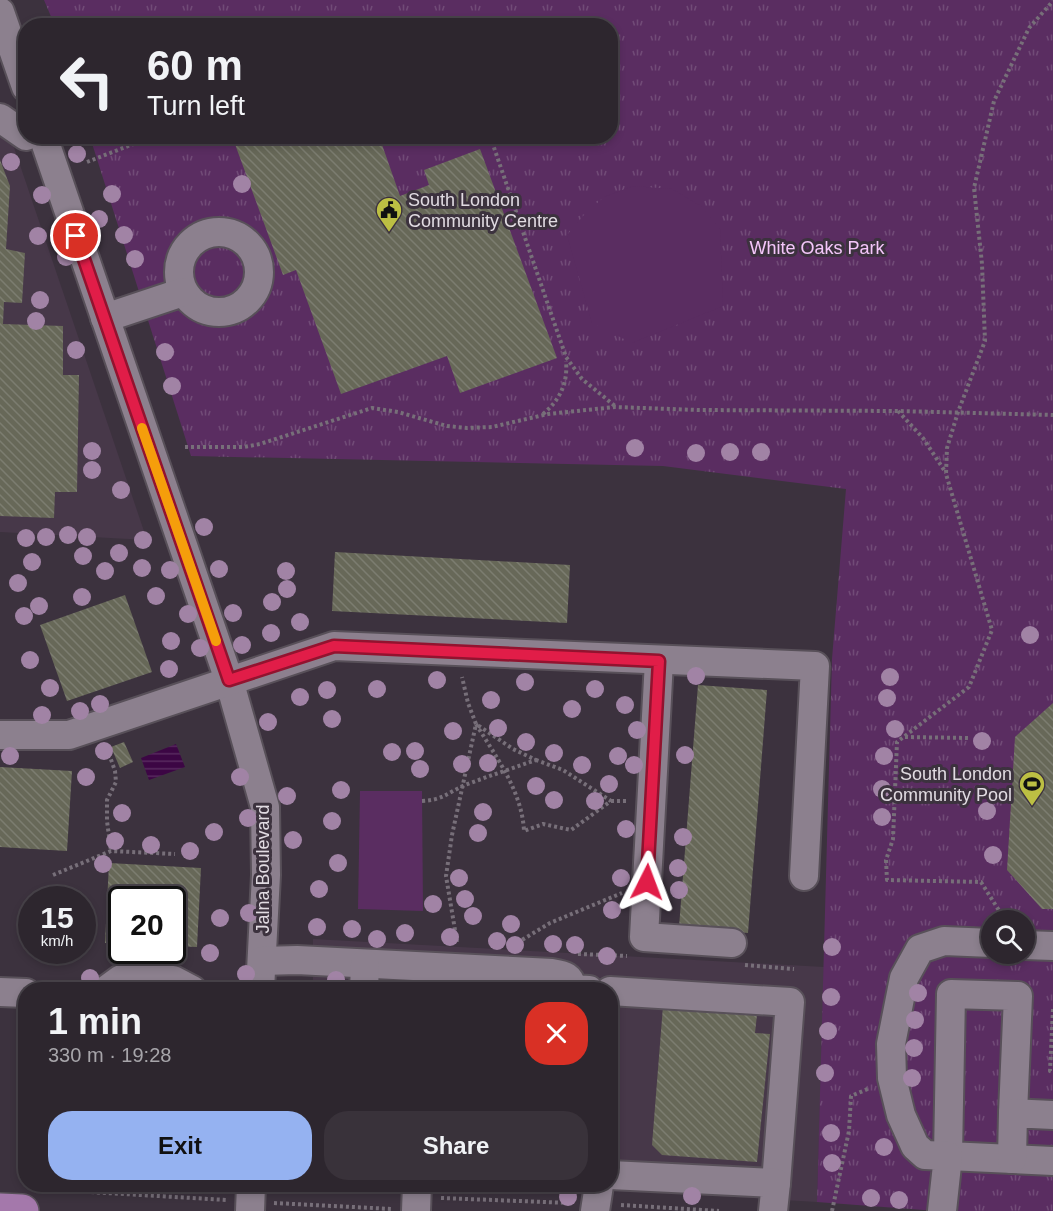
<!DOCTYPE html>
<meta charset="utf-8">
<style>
body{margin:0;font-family:Helvetica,sans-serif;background:#39323a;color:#f1f3f6;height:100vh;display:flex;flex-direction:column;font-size:22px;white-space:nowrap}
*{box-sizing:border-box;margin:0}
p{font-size:20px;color:#a7a5aa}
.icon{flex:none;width:33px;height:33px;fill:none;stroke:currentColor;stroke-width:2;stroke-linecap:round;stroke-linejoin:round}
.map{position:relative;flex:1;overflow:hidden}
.side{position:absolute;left:18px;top:982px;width:600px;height:210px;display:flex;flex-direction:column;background:#2d262e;border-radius:24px;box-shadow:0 3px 9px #0003,0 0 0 2px #48434a}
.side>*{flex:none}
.banner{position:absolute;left:18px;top:18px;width:600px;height:126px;border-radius:24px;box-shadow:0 3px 9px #0003,0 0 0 2px #48434a;background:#2d262e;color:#f1f3f6;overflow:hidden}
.tools{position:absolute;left:981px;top:910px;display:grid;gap:12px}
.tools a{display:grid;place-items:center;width:54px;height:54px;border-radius:50%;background:#2d262e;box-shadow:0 3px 9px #0003,0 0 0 2px #48434a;font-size:30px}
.speed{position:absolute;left:18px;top:886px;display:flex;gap:12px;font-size:30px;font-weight:700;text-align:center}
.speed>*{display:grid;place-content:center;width:78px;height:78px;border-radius:50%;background:#2d262e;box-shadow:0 3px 9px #0003,0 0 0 2px #48434a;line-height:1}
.speed small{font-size:15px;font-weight:400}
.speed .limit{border:3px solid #111;border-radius:9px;background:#fff;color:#111}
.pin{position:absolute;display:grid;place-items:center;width:51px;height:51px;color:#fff;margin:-26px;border:3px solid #fff;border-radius:50%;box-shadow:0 2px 6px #0007}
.me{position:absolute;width:66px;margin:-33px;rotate:3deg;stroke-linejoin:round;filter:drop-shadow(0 0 4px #0008)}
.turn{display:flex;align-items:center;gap:21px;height:126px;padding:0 30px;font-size:27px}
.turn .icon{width:78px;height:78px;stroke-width:2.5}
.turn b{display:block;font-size:42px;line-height:51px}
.round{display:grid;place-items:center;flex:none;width:63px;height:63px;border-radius:24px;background:#39323a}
.head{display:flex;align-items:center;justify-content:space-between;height:102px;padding:0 30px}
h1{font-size:36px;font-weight:700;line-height:45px}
.primary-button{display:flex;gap:12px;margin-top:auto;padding:12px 30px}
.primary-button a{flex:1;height:69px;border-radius:24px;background:#95b2f1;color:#111;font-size:24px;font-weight:700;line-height:69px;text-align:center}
.primary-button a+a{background:#39323a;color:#f1f3f6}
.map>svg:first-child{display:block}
.built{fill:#473849}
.grass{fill:url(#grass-tufts);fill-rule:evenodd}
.pitch{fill:#5a2d61}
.water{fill:url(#water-rules)}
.building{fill:url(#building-back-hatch)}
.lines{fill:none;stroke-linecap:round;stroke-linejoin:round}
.minor-casing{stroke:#585059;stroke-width:32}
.major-casing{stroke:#585059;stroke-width:36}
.path{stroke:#776f79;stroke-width:4;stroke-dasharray:3 3;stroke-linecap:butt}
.minor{stroke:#8c808e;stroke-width:28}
.major{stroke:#a478ab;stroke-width:33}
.tree{fill:#a183a5}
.route-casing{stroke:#92132f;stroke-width:15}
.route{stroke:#e11d48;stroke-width:10}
.slow{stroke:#f59e0b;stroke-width:10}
.labels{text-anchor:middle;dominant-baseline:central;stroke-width:6;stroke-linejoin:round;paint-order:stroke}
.poi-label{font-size:18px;fill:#e1dbe2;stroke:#3c323e;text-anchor:start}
.park-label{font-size:18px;fill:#f4c6fa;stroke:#3c323e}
.street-label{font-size:18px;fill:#e1dbe2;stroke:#3c323e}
</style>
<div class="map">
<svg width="1053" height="1211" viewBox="0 0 1053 1211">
<defs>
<pattern id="grass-tufts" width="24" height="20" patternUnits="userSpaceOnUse" patternTransform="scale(1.5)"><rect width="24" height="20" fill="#5a2d61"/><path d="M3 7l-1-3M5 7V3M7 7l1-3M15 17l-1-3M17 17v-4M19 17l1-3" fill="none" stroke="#714b77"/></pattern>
<pattern id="water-rules" width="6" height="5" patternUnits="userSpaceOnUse" patternTransform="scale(1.5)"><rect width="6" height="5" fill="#3c0644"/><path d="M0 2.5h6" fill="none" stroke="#582a5f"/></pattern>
<pattern id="building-back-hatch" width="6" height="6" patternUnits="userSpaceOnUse" patternTransform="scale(1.5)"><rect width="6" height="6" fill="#676858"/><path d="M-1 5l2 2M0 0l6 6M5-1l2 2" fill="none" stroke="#7c7d70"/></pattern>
</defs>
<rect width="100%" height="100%" fill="#3c323e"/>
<g class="built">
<path d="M0,106L147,540L0,532Z"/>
<path d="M313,939L824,967L817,1202L531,1185H610V990H313Z"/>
</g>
<path class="grass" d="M44,0H1053V1211H937L817,1202L832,659L846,489L663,466L191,456L90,137L610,136V26H55ZM992,921H1024V954H992Z"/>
<g class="pitch">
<path d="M633,186L672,189L701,206L720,229L723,306L632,343L592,323L567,235L583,216L604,197Z"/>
<path d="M360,791H422L423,911L358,909Z"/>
</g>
<path class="water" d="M176,744L185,767L149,780L141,758Z"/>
<g class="building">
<path d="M232,136H379L400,196L429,185L424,170L480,149L557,358L460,393L447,356L341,394L296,270L283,275Z"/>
<path d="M0,160L10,186L6,249L25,253L22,303L4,302L3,324L63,326V375H79L77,492H55L54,518L0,516Z"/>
<path d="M335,552L570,565L567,623L332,611Z"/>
<path d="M125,595L152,672L67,701L40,625Z"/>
<path d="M698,685L767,690L748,933L679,927Z"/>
<path d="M1053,703V909H1042L1007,870L1015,737Z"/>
<path d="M124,742L133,762L120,768L111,747Z"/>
<path d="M0,767L72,771L67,851L0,847Z"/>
<path d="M109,863L201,868L197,947L172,946V900H122V944L105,943Z"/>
<path d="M663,1006L757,1015L755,1033L770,1034L757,1162L662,1155L652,1145Z"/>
</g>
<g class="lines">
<g class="minor-casing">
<g id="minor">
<path d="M0,12L26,87"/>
<path d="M0,118L26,136"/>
<path d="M43,136L229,680L265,807L266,875L260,990"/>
<circle cx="219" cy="272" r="40"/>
<path d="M105,318L183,292"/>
<path d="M659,661L644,937L732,943"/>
<path d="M0,735H69L334,646L815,666L804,876"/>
<path d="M1024,945L1053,946"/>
<path d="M262,961L297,960L552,973C565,975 570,976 573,989L589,990"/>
<path d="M106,990L121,979L173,980L192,990"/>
<path d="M364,990L365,964"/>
<path d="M610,991L790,1002L776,1183"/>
<path d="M0,992L26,993"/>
<path d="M1013,1113L1018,996L951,994L948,1156L1053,1161"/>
<path d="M1012,1159L1013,1113L1053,1115"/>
<path d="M610,1175L776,1183L773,1211"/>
<path d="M250,1211L251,1185"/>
<path d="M416,1211L417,1185"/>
<path d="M595,1211L599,1185"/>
<path d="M942,1211L948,1156L925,1155L915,1146L901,1115L892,1078L891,1044L904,978L920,949L944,941L992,943"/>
</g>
</g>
<g class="major-casing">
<path id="major" d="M0,1210L22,1211"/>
</g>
<g class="path">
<path d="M490,136L566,357L582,379L615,406"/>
<path d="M87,162L154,136"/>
<path d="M898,411L923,438L946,473"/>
<path d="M543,414C560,400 568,383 566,361"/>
<path d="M185,447H244L260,444L372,408L398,412L447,426L467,428L492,427L548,414L615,407L698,410L898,411L1053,415"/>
<path d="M905,737L968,738"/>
<path d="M107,748L115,771L116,782L107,800V821L111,851"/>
<path d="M422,801C443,800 447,793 465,785C489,776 513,768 536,760L513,749L476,724C496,757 522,791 524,831L543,824L571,830L611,801L563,770L536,760"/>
<path d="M611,801H626"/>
<path d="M53,875L111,851L175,854"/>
<path d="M1005,920L981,882L887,880L886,860L893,839L897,742L969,687L992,630L946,474L947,448L958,412L985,341L982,264L974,188L994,101L1029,28L1053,1"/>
<path d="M457,942L446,876L452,835L476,724L468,703L462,677"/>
<path d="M512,946L550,923L622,893"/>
<path d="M578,954L627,956"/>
<path d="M745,965L794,969"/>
<path d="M1053,1009L1050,1071L1053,1072"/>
<path d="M37,1189L227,1200"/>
<path d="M441,1198L571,1203"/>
<path d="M274,1203L392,1209"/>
<path d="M621,1205L719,1211"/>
<path d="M832,1211L849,1131L851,1096L870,1088"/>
</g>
<use href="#minor" class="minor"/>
<use href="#major" class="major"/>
</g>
<g class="tree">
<circle cx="77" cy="154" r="9"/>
<circle cx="11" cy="162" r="9"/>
<circle cx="242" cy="184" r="9"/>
<circle cx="112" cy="194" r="9"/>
<circle cx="42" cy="195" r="9"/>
<circle cx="99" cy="219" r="9"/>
<circle cx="124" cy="235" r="9"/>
<circle cx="38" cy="236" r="9"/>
<circle cx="66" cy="257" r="9"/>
<circle cx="135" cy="259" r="9"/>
<circle cx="40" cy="300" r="9"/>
<circle cx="36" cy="321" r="9"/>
<circle cx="76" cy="350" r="9"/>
<circle cx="165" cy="352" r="9"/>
<circle cx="172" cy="386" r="9"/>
<circle cx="635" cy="448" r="9"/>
<circle cx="92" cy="451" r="9"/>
<circle cx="730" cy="452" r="9"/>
<circle cx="761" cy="452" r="9"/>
<circle cx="696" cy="453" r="9"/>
<circle cx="92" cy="470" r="9"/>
<circle cx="121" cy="490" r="9"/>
<circle cx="204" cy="527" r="9"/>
<circle cx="68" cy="535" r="9"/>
<circle cx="46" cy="537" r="9"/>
<circle cx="87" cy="537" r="9"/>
<circle cx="26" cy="538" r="9"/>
<circle cx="143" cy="540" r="9"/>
<circle cx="119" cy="553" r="9"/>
<circle cx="83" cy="556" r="9"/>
<circle cx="32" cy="562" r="9"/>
<circle cx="142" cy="568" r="9"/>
<circle cx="219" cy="569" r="9"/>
<circle cx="170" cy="570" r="9"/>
<circle cx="105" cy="571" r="9"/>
<circle cx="286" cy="571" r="9"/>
<circle cx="18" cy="583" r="9"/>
<circle cx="287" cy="589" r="9"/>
<circle cx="156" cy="596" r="9"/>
<circle cx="82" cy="597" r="9"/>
<circle cx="272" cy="602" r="9"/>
<circle cx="39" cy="606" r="9"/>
<circle cx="233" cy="613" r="9"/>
<circle cx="188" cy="614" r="9"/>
<circle cx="24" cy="616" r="9"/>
<circle cx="300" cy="622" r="9"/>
<circle cx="271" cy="633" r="9"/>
<circle cx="1030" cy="635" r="9"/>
<circle cx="171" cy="641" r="9"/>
<circle cx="242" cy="645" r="9"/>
<circle cx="200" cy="648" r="9"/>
<circle cx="30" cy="660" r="9"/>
<circle cx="169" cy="669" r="9"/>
<circle cx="696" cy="676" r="9"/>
<circle cx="890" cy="677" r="9"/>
<circle cx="437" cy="680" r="9"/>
<circle cx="525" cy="682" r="9"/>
<circle cx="50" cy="688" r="9"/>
<circle cx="377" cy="689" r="9"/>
<circle cx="595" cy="689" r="9"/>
<circle cx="327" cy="690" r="9"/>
<circle cx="300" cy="697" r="9"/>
<circle cx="887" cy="698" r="9"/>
<circle cx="491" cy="700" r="9"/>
<circle cx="100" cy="704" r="9"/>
<circle cx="625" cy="705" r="9"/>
<circle cx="572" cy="709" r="9"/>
<circle cx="80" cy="711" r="9"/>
<circle cx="42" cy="715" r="9"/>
<circle cx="332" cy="719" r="9"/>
<circle cx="268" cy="722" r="9"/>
<circle cx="498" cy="728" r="9"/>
<circle cx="895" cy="729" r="9"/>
<circle cx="637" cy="730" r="9"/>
<circle cx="453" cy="731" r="9"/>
<circle cx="982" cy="741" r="9"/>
<circle cx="526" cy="742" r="9"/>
<circle cx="104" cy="751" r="9"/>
<circle cx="415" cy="751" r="9"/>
<circle cx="392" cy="752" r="9"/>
<circle cx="554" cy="753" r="9"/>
<circle cx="685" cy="755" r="9"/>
<circle cx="10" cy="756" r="9"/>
<circle cx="618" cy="756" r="9"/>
<circle cx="884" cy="756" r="9"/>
<circle cx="488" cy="763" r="9"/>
<circle cx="462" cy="764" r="9"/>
<circle cx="582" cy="765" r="9"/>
<circle cx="634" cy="765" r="9"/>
<circle cx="420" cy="769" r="9"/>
<circle cx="86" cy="777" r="9"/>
<circle cx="240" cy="777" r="9"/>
<circle cx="609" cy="784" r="9"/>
<circle cx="536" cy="786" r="9"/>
<circle cx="882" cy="789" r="9"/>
<circle cx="341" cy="790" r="9"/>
<circle cx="287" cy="796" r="9"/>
<circle cx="554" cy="800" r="9"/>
<circle cx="595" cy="801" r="9"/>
<circle cx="987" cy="811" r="9"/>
<circle cx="483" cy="812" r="9"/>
<circle cx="122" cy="813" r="9"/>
<circle cx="882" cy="817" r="9"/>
<circle cx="248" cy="818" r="9"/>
<circle cx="332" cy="821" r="9"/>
<circle cx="626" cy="829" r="9"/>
<circle cx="214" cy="832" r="9"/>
<circle cx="478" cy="833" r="9"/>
<circle cx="683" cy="837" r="9"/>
<circle cx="293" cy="840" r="9"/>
<circle cx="115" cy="841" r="9"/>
<circle cx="151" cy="845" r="9"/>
<circle cx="190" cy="851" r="9"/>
<circle cx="993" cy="855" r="9"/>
<circle cx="338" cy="863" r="9"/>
<circle cx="103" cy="864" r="9"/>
<circle cx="678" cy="868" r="9"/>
<circle cx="459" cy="878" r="9"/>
<circle cx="621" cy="878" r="9"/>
<circle cx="319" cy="889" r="9"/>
<circle cx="679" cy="890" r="9"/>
<circle cx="465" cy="899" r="9"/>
<circle cx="433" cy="904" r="9"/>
<circle cx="612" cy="910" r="9"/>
<circle cx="249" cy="913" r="9"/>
<circle cx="473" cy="916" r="9"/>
<circle cx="220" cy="918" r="9"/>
<circle cx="511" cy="924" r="9"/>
<circle cx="317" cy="927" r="9"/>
<circle cx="352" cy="929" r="9"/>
<circle cx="405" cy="933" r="9"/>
<circle cx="450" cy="937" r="9"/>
<circle cx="377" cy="939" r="9"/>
<circle cx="497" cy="941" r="9"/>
<circle cx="553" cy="944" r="9"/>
<circle cx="515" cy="945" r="9"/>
<circle cx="575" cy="945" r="9"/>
<circle cx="832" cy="947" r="9"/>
<circle cx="210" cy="953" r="9"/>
<circle cx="607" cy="956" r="9"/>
<circle cx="246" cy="974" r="9"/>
<circle cx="90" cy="978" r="9"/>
<circle cx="336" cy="980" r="9"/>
<circle cx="918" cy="993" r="9"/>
<circle cx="831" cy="997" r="9"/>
<circle cx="915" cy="1020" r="9"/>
<circle cx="828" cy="1031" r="9"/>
<circle cx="914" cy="1048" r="9"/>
<circle cx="825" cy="1073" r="9"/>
<circle cx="912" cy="1078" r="9"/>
<circle cx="831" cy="1133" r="9"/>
<circle cx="884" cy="1147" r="9"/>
<circle cx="832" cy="1163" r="9"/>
<circle cx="692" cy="1196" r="9"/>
<circle cx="568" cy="1197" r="9"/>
<circle cx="871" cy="1198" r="9"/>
<circle cx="899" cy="1200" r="9"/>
</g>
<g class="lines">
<g class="route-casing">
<path id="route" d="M76,236L229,680L334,646L659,661L647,882"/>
</g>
<use href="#route" class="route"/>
<path class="slow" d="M142,428L216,641"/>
</g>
<defs>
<g id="civic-pin" transform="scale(1.35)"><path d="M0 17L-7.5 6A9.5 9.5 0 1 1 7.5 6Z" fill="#bcbf43" stroke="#3c323e"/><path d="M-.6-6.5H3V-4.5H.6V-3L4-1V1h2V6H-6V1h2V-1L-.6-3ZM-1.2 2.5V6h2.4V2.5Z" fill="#111"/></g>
<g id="stadium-pin" transform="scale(1.35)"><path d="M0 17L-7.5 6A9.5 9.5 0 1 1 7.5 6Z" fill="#bcbf43" stroke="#3c323e"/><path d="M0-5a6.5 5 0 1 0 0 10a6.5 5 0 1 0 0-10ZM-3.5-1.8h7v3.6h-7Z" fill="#111"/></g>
</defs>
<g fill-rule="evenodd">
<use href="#civic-pin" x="389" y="210"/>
<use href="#stadium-pin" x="1032" y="784"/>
</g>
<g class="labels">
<g class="poi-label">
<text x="408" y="200">South London<tspan x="408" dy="21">Community Centre</tspan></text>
<text x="1012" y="774" text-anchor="end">South London<tspan x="1012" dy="21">Community Pool</tspan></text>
</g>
<g class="park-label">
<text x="817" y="248">White Oaks Park</text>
</g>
<g class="street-label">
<text transform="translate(263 869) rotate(-90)">Jalna Boulevard</text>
</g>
</g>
</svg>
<div class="tools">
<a><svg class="icon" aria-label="search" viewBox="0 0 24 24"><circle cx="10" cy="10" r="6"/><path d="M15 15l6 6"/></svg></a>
</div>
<div class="speed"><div>15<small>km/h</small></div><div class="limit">20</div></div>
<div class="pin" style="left:76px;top:236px;background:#d93025"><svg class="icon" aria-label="arrive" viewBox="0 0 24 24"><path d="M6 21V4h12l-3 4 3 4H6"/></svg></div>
<svg class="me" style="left:647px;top:882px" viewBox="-20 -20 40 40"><path d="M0-17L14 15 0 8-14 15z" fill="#e11d48" stroke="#fff" stroke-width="4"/></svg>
<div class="banner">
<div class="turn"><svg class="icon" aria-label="left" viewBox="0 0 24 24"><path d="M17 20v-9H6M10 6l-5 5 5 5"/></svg><div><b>60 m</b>Turn left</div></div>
</div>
<section class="side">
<div class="head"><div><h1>1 min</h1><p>330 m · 19:28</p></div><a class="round" style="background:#d93025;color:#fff"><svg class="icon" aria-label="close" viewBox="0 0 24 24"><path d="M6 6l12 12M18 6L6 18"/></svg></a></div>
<div class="primary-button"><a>Exit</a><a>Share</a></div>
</section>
</div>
